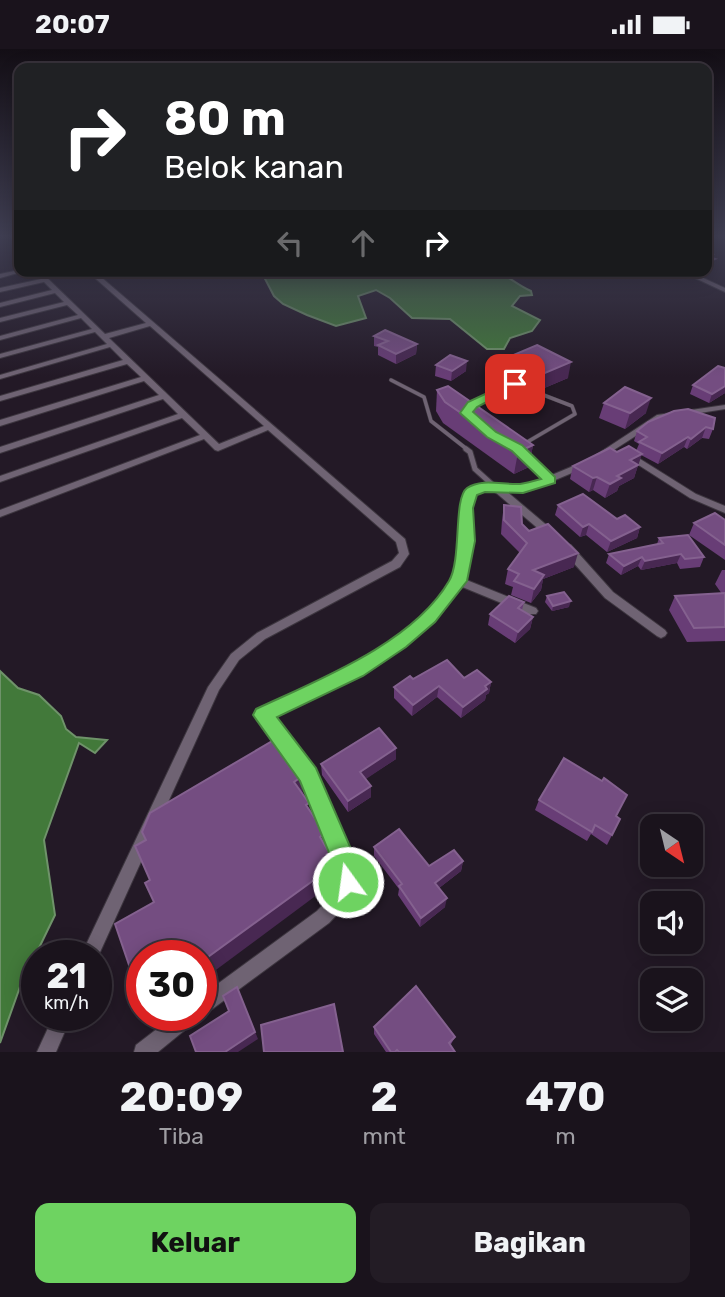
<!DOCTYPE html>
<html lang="id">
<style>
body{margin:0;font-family:Rubik,sans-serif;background:#231c25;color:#f1f3f6;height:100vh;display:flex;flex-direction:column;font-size:26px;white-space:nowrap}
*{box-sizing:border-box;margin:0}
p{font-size:23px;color:#9f9ea3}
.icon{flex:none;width:38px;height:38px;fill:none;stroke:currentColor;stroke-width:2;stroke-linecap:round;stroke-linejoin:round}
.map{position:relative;height:1003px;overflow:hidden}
.details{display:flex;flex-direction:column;background:#1a131c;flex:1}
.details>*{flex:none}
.guide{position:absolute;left:14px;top:14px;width:698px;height:214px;border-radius:14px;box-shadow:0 4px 18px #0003,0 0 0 2px #38323b;background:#202124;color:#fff;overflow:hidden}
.needle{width:46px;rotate:145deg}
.buttons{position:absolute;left:640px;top:765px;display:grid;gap:14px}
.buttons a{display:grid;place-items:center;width:63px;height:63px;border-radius:14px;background:#1a131c;box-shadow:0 4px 18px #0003,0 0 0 2px #38323b;font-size:35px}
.speed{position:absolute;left:21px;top:891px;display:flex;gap:14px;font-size:35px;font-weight:700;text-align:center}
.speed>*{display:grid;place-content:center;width:91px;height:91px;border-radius:50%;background:#1a131c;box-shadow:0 4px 18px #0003,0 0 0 2px #38323b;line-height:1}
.speed small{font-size:18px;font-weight:400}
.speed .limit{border:10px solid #d22;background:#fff;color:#111}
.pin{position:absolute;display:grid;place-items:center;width:60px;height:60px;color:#fff;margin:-30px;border-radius:14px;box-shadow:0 4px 10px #0006}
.me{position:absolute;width:77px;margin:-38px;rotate:346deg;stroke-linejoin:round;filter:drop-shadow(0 0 5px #0008)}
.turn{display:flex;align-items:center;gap:24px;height:147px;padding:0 35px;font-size:32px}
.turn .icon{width:91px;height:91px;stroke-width:2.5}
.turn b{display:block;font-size:49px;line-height:60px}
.lanes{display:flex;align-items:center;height:66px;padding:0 35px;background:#0003;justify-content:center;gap:35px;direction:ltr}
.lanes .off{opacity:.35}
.eta{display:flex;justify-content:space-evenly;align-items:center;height:119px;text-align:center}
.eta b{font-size:42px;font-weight:700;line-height:49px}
.cta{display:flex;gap:14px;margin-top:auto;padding:14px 35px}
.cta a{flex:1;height:80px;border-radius:14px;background:#6ed361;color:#111;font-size:28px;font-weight:700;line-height:80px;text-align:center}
.cta a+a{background:#231c25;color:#f1f3f6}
.status{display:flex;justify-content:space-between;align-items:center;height:49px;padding:0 35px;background:#1a131c;direction:ltr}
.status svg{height:19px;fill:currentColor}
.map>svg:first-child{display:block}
.water{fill:#42793a;stroke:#6f936a;stroke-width:2}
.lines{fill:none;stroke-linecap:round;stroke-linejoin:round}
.lane-far1-casing{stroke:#3d363f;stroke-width:4.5}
.lane-casing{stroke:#3d363f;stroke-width:7}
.street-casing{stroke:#3d363f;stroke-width:2}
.lane-far1{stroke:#6f6373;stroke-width:3.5}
.lane{stroke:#6f6373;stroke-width:5}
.street{fill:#6f6373;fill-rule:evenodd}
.wall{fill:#683d76}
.shaded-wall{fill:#482852}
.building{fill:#744d81;stroke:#84618f;stroke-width:2}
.route{fill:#6ed361;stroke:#48893f;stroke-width:2}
</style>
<div class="status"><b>20:07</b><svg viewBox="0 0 49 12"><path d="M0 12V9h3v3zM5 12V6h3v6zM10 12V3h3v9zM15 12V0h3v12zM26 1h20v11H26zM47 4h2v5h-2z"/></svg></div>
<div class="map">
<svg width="725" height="1003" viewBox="0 0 725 1003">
<rect width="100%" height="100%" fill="#231926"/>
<g class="water">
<path d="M268,222H495C509,227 517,236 531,242L532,246L520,247L512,257L540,271L532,282L510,289L504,300H487L450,270L412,269L390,249L376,241L358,247L366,269L336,277L307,266L283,255L274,247L263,226Z"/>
<path d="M0,622L18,639L39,646L61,667L66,680L76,688L107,691L95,704L79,694L44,791L55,866L20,938L0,994Z"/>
</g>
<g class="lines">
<g class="lane-far1-casing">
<g id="lane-far1">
<path d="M391,331L424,348L431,372L468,401"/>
<path d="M515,335L572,357L575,365L517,399L492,386L466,364L472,355Z"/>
</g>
</g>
<g class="lane-casing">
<g id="lane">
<path d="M466,400L470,403L475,420L495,438"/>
<path d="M525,407L550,431"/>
</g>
</g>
<g class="street-casing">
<g id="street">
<path d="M16,203H19V208L16,206Z"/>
<path d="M19,221V222H25L0,229V225Z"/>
<path d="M33,222H40L105,285L146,274L87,222H94L405,490L409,505L400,518L265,590L239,611L219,641L96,912V906H82L84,900L208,638L231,605L257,584L392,512L399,504L396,493L268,381L218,402L215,401L204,390L0,468V461L200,386L182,369L0,433V427L178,365L163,350L0,404V398L159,346L144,332L0,377V371L141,328L127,315L0,352V347L123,311L110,298L0,330V326L107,295L95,283L0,309V305L92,280L81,269L0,291V287L78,266L67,256L0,273V269L64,253L55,244L0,258V254L52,241L44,233L0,243V239L41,230ZM150,277L264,377L219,395L109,289Z"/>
<path d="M680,222H688L725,239V243Z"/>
<path d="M725,356V360L662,370L603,408L600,409L596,406L657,366Z"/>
<path d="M629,403L696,445L725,457V464L690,449L626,408L625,406Z"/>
<path d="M583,413L588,416L586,418L534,440L505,441L556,484L557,486L556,488H548L494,442H485L475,445L473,448L471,459L472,492L464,530L536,559L538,562L536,565H528L460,537C451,548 443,561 433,571C390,617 328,641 272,668L313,721L354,816L356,833L354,839L346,856L329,874L207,964L201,967L199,966L196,972L158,1003H134L136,996L175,966H201V947L317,862L334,844L340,832L338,816L303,730L258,670L256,666L258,662L352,618L396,590L425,565L453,531L462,492L461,459L463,448L469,441L484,436L530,435Z"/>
<path d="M567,495L571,496L613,543L665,581L667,584L665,587L661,589L657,587L605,549L563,502L562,499Z"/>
<path d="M54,966H72L56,1003H37Z"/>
</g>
</g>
<use href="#lane-far1" class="lane-far1"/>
<use href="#lane" class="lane"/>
<use href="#street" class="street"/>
</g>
<g class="wall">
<path d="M374,287L417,295L416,305L396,315L378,306V298L374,297Z"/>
<path d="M511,307L568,329L542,340L509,322Z"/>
<path d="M436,316L466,322L451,332L435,327Z"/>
<path d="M725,319V344L709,354L690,345L693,336Z"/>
<path d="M437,341L533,396L529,418L514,425L443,374L436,362Z"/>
<path d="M604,354L646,364L625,380L599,369Z"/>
<path d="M674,362L713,380L709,390L702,389L687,400L684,398L658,415L641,406L634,429L619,437L617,442L605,449L593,441L589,443L570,430L573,417L617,403L636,402L639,395L634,392L637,382Z"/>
<path d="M504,456L529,482L574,518L543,530L541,541L531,554L511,546L513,538L505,535L508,520L520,504L501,485L502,471Z"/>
<path d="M558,456L617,470L640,478L637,489L607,503L586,486L580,488L555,466Z"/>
<path d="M725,471V511L689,486L694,474Z"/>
<path d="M659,489L704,508L700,518L680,520L677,514L641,521L638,517L621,526L606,514L609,505L657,495Z"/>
<path d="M722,521H725V592L687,593L669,561L675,547L722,545L715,535Z"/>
<path d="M547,547L569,558L552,562L545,553Z"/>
<path d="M524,553L522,561L533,568L530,580L515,594L488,576L490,565Z"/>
<path d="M464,629L491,633L489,644L486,646L485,651L461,669L437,648L412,667L394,649V638Z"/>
<path d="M396,710L365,730L371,737V748L348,763L322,726L321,715Z"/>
<path d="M539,751L616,767L620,770L607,796L591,785L587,792L535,761Z"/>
<path d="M374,798L429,817L463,812L461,822L439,839L445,858L420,878L398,846L399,840L374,807Z"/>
<path d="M374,978L455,988L450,997L455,1003H386L374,985Z"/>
</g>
<g class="shaded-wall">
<path d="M712,206L710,211L715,210L712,217L707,219L708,208Z"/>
<path d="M417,295L416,305L396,315V305Z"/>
<path d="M467,312L466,322L451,332L452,322Z"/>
<path d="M571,313L568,329L542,340L545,324Z"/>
<path d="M725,337V344L709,354L712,345Z"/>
<path d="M651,349L646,364L625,380L630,364Z"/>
<path d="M706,378L702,389L687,400L691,390Z"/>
<path d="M688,388L684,398L658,415L662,404Z"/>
<path d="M533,396L529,418L514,425L518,403Z"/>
<path d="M642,405L634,429L619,437L617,442L605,449L610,435L630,411Z"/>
<path d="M597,428L593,441L589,443L593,429Z"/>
<path d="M589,475L586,486L580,488L583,478Z"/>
<path d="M640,478L637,489L607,503L611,492Z"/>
<path d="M578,504L574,518L543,530L541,541L531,554L534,540L533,521Z"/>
<path d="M681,505L677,514L641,521L645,512Z"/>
<path d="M642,508L638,517L621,526L624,517Z"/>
<path d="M571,552L569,558L552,562L553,557Z"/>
<path d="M533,568L530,580L515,594L518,583Z"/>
<path d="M491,633L489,644L486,646L485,651L461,669L463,658Z"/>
<path d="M439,637L437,648L412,667L413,656Z"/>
<path d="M396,699V710L360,734V723Z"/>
<path d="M290,702L292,720L285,705Z"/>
<path d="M301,728L303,746L294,733Z"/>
<path d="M371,737V748L348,763V752Z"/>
<path d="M325,784L327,801L320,788Z"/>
<path d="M463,812L461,822L434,843L435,834Z"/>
<path d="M336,815L337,831L201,932V913Z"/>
<path d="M447,849L445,858L420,878L421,869Z"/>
<path d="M237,938L258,990L238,1003H225Z"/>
</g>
<g class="building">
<path d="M707,205L712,206L708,208L715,210L707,213Z"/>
<path d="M385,281L417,295L396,305L378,296L388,292L374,287Z"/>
<path d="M537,296L571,313L545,324L511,307Z"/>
<path d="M450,306L467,312L452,322L436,316Z"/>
<path d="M718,317L725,319V337L712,345L693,336Z"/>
<path d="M448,337L533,396L518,403L445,353L437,341Z"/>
<path d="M625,338L651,349L630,364L604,354Z"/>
<path d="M688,360L715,369L713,380L706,378L691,390L688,388L662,404L639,393L647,388L637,382L648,373L674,362Z"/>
<path d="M629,397L642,405L630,411L638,416L617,427L621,429L610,435L597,428L593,429L573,417L610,399L617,403Z"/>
<path d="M583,445L617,470L625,466L640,478L611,492L589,475L583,478L558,456Z"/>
<path d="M504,456L521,458L522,475L529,482L548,475L578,504L533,521L544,526L534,540L514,532L519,525L508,520L527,494L504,471Z"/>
<path d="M715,464L725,471V496L694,474Z"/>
<path d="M688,486L704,508L685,510L681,505L645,512L642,508L624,517L609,505L663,494L659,489Z"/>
<path d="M564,543L571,552L553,557L547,547Z"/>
<path d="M725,544V578L694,579L675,547Z"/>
<path d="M509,547L524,553L518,559L533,568L518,583L490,565Z"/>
<path d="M447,611L464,629L477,621L491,633L485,637L487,640L463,658L439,637L413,656L394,638L410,627L413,630Z"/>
<path d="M379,679L396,699L360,723L371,737L348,752L321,715Z"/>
<path d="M279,688L290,702L285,705L301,728L294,733L309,754L306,756L325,784L320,788L336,815L201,913V906H142V954L115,875L154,853L145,834L150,831L135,797L146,791L142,783L150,764Z"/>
<path d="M564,709L602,732L604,729L627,746L616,767L620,770L612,786L595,776L592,783L539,751Z"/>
<path d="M399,780L429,817L454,801L463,812L435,834L447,849L421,869L399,837L402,835L374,798Z"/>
<path d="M416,937L455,988L449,994L455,1003H399L397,1001L395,1003H391L374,978Z"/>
<path d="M237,938L255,983L225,1003H196L190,987L229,962L223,947Z"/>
<path d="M334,955L343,1003H264L261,976Z"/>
</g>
<linearGradient id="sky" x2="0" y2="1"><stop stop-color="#130e15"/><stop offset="0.57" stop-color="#3f3e52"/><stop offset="1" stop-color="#3f3e52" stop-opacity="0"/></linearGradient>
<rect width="725" height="328" fill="url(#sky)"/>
<path class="route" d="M511,333L521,335L477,358L473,363L496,383L522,396L555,428V434L523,444L485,443L477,446L473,459L475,492L467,532L435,573L406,598L363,627L277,668L316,719L358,816L360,833L356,842L348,845L339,842L334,816L300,732L253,666L256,660C318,631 413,594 449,532C462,510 453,449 467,439C482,429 503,436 520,435C527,434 534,432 541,430L512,402L487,388L460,364L468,353Z"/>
</svg>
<div class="buttons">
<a><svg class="needle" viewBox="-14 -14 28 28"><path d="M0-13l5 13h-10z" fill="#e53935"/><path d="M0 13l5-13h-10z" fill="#9f9ea3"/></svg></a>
<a><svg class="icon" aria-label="sound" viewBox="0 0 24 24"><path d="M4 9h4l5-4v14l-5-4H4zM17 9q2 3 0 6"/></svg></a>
<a><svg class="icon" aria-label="layers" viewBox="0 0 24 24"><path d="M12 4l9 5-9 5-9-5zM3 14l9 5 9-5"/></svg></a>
</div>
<div class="speed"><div>21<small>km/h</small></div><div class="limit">30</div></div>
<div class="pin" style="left:515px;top:335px;background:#d93025"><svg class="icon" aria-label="arrive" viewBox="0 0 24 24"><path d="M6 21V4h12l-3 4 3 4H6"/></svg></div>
<svg class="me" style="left:348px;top:833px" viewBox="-20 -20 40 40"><circle r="17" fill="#6ed361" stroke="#fff" stroke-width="3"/><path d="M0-11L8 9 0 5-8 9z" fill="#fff"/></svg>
<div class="guide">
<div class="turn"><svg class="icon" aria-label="right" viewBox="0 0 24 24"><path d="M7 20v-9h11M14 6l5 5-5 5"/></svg><div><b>80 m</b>Belok kanan</div></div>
<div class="lanes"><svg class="icon off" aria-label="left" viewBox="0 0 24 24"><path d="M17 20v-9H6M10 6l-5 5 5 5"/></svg><svg class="icon off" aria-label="ahead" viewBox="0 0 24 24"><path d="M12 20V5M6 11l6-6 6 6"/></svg><svg class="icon" aria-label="right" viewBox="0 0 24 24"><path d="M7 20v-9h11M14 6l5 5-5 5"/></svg></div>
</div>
</div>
<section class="details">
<div class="eta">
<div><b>20:09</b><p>Tiba</p></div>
<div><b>2</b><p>mnt</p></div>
<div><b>470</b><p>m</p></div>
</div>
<div class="cta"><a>Keluar</a><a>Bagikan</a></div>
</section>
